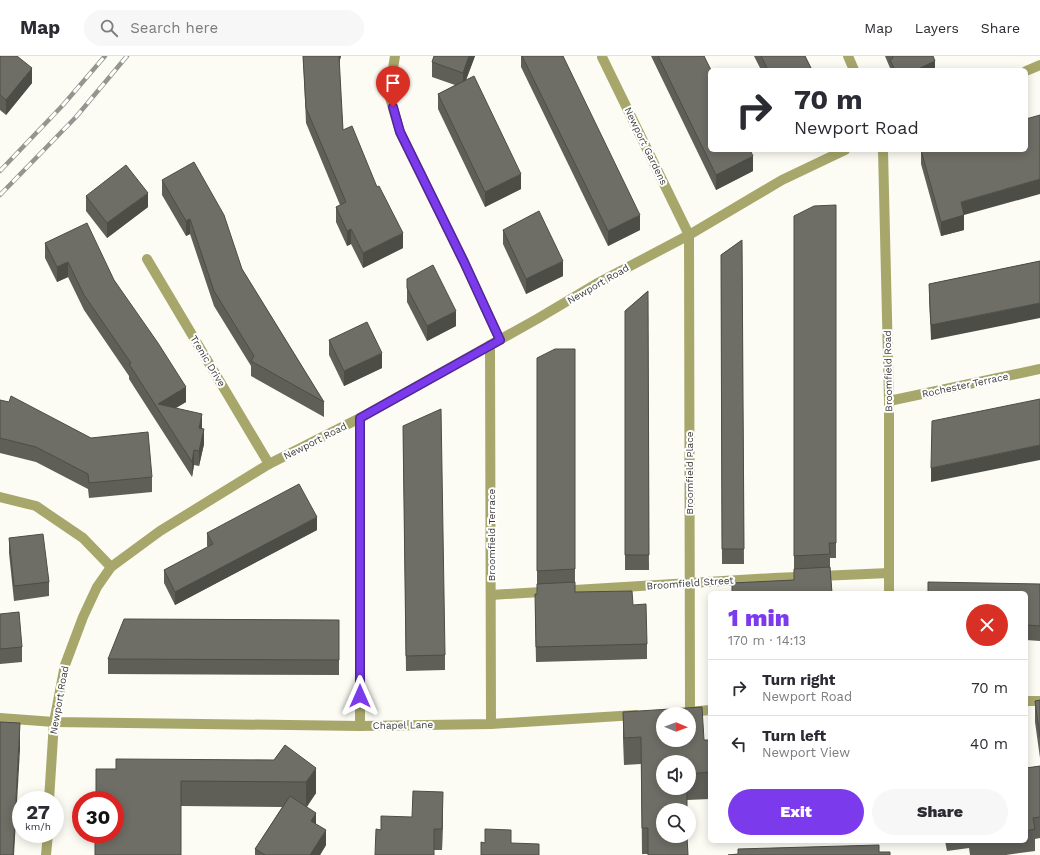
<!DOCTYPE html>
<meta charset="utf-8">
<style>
body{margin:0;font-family:"Work Sans",sans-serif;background:#f7f7f7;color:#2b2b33;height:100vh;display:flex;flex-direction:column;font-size:15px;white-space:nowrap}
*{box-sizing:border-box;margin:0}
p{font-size:13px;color:#7c7c81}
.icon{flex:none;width:22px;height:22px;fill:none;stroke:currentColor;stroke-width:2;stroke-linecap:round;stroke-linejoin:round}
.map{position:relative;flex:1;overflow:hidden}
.drawer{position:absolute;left:708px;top:535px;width:320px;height:252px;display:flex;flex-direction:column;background:#fff;border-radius:6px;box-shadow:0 2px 10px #0003}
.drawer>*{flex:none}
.hud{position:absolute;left:708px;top:12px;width:320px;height:84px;border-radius:6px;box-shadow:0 2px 10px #0003;background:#fff;color:#2b2b33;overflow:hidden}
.needle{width:26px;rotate:91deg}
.tools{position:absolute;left:656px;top:651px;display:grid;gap:8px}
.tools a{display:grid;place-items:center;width:40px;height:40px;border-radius:50%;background:#fff;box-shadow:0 2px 10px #0003;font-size:20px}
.speed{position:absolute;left:12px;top:735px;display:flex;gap:8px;font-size:20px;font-weight:700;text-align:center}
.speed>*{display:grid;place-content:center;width:52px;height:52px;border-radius:50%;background:#fff;box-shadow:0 2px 10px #0003;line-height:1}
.speed small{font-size:10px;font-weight:400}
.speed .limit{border:6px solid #d22;background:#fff;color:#111}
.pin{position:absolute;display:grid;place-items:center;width:34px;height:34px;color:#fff;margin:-41px -17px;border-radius:50% 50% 50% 0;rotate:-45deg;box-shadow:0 0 4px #0007}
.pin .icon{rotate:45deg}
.me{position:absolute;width:44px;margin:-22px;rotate:0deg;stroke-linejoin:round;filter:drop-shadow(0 0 3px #0008)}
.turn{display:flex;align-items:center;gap:14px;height:84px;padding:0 20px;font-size:18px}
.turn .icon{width:52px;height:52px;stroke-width:2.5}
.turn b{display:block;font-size:28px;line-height:34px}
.round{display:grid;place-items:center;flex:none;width:42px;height:42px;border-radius:21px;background:#f7f7f7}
.overview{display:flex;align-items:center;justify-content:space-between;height:68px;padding:0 20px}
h1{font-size:24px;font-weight:800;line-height:30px;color:#7c3aed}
.button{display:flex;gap:8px;margin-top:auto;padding:8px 20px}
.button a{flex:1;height:46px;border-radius:24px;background:#7c3aed;color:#fff;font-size:16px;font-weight:800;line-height:46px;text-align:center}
.button a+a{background:#f7f7f7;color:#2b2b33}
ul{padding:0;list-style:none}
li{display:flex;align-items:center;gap:12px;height:56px;padding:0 20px;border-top:1px solid #e1e1e2}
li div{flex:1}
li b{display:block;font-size:15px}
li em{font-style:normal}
header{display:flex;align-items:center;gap:24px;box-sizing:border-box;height:56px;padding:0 20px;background:#fff;border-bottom:1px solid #e1e1e2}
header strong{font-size:19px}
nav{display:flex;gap:22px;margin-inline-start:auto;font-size:14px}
.search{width:280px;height:36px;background:#f7f7f7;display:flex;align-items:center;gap:10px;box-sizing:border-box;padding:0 14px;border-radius:22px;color:#7c7c81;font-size:15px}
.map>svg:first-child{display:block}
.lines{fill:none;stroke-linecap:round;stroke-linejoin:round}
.minor{stroke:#a7a76c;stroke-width:10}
.rail-casing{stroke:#95958f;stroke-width:4.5}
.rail{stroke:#fff;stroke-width:3;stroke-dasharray:9;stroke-linecap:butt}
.wall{fill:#5f5f58;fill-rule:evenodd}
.shaded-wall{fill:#4d4d47}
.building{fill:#6e6e66;stroke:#4d4d47;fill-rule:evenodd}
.route-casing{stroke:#51269a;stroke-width:10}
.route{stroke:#7c3aed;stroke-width:7}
.labels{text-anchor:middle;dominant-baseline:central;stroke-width:4;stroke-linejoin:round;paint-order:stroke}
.street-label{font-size:10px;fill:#3b3c38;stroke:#fff}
</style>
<header>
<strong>Map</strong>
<div class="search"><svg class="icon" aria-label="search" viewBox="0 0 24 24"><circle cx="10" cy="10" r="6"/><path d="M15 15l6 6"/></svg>Search here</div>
<nav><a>Map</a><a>Layers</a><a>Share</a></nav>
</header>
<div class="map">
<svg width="1040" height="799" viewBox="0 0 1040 799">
<rect width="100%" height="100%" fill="#fcfcf4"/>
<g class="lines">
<g class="minor">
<path d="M395,0L389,38L400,76L464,206L500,284"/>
<path d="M848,0L854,14"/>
<path d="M602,1L689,179L690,656"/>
<path d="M1026,15L1040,9"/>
<path d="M883,94L889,345V537"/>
<path d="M147,203L269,408"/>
<path d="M490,289L491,668"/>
<path d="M889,345L1040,313"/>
<path d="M0,441L36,450L83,482L111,511"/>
<path d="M491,539L774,522L889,517"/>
<path d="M1026,645H1040"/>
<path d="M689,656L710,654"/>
<path d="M0,662L54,666L360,670L491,668L636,659"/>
<path d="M360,670V362"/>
<path d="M49,744L54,666L65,609L83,561L97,531L111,511L160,475L269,408L360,362L537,263L596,228L689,179L782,124L845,94"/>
<path d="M46,799L48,778"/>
</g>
<g class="rail-casing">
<g id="rail">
<path d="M0,115L63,49L105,0"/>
<path d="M0,139L76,61L127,0"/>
</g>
</g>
<use href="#rail" class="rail"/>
</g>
<g class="wall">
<path d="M0,0L32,27L6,59L0,54Z"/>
<path d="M303,0H341L339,7L343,74L403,192L363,212L351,188L347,190L336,166V151L340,149L306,67Z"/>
<path d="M475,0L466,24L521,133L485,151L438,53V38L455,29L432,21V6Z"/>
<path d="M521,0H563L640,174L608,190L521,11Z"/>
<path d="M651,0H704L753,115L716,134Z"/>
<path d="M754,0H805L812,14H761Z"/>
<path d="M885,0H933L935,14H890V12Z"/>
<path d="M921,94L964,159V174L941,180L921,108Z"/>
<path d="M162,124L242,213L324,346V361L251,320V310L214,250L190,178L186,180L162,139Z"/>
<path d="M86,140L148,151L107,182L86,155Z"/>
<path d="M836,149V502H830V511L832,537H732V527L794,524V160Z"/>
<path d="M503,174L563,220L526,238L503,188Z"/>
<path d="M742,184L744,508H722L721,199Z"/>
<path d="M45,187L114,224L186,346L175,352L202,372L204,388L199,410L194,409L192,421L129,323V320L84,254L68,221L57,226L45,202Z"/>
<path d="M1040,205L931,284L929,243V228Z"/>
<path d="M407,223L456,270L427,285L407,246Z"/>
<path d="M648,235L649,514H625V255Z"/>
<path d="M329,284L382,312L344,330L329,299Z"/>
<path d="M575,293V536L633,549L647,588V603L536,606L535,553L537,538V302Z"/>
<path d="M0,344L152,421V436L89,442L88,433L36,406L0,397Z"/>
<path d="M403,370L445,599V614L406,615Z"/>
<path d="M317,474L175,549L164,527V514L208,491L207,490V477Z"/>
<path d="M9,482L49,526V540L14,545L9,497Z"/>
<path d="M1040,528V585L1026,584V537Z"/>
<path d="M0,558L22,591V606L0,608Z"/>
<path d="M339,564V619L108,618V603Z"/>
<path d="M1040,644V702L1035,666V645Z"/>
<path d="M623,656L704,684H710V743L687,744L648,798H642L641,708L624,709L623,683ZM689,706V732H663Z"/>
<path d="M285,689L316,737L307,751L326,789L320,799H255V793L282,751L181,750L116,713L274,704Z"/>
<path d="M1040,710V782L1035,783V795L1006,799H970L969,792L947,795L945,785H1026V712Z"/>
<path d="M443,757L442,794H434L381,774L412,761Z"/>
</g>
<g class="shaded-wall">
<path d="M338,0H341L338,10Z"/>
<path d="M469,0H475L463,32V17Z"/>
<path d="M935,5V14H916Z"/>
<path d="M32,12V27L6,59V44Z"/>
<path d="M753,100V115L716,134V119Z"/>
<path d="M521,118V133L485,151V136Z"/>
<path d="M1040,123V138L964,159V174L941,180V166L961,146Z"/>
<path d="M148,137V151L107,182V167Z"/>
<path d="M640,159V174L608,190V175Z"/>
<path d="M190,163V178L186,180V165Z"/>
<path d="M351,173V188L347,190V175Z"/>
<path d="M403,177V192L363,212V197Z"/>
<path d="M563,205V220L526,238V223Z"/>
<path d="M68,206V221L57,226V211Z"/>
<path d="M1040,247V262L931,284V269Z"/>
<path d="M456,255V270L427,285V270Z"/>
<path d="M382,297V312L344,330V315Z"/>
<path d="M186,331V346L163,360L158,348Z"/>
<path d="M202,358V373L199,372Z"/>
<path d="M204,373V388L199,410V395Z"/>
<path d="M1040,389V404L931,426V412Z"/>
<path d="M194,394V409L192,421V406Z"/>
<path d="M317,461V474L175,549V536Z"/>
<path d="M20,667V694L14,799H13Z"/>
<path d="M316,712V737L306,751V726Z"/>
<path d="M443,736V757L442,794V773Z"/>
<path d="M316,757V771L311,765Z"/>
<path d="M326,774V789L320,799H310Z"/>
</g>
<g class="building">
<path d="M0,0H17L32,12L6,44L0,39Z"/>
<path d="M303,0H339L343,74L352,70L377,131L379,130L403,177L363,197L351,173L347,175L336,151L346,146L306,52Z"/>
<path d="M434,0H469L463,17L432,6Z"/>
<path d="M522,0H563L640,159L608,175Z"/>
<path d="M658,0H704L711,14H710V94H750L753,100L716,119Z"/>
<path d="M761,0H805L812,14H768Z"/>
<path d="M892,0H933L935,5L916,14H895L890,4L893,2Z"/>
<path d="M474,20L521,118L485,136L438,38Z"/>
<path d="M1040,59V123L961,146L964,159L941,166L921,94H1026V63Z"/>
<path d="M194,106L224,159L242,213L324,346L251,305L254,300L214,235L190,163L186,165L162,124Z"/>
<path d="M126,109L148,137L107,167L86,140Z"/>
<path d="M836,149V487H829L830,498L794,500V160L814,150Z"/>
<path d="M539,155L563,205L526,223L503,174Z"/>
<path d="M87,167L114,224L158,287L186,331L158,348L202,358L199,372L204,373L199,395L194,394L192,406L129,308L131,307L84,239L68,206L57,211L45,187Z"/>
<path d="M742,184L744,493H722L721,199Z"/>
<path d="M1040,205V247L931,269L929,228Z"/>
<path d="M433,209L456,255L427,270L407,232V223Z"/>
<path d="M648,235L649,499H625V255Z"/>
<path d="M367,266L382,297L344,315L329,284Z"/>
<path d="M555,293H575V513L537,515V302Z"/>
<path d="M11,340L91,382L148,376L152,421L89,427L88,418L36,391L0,382V344L9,346Z"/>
<path d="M1040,343V389L931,412L932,365Z"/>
<path d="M441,353L445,599L406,600L403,370Z"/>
<path d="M299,428L317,461L175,536L164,514L213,488L207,477Z"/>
<path d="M43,478L49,526L14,530L9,482Z"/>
<path d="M830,511L832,537H732V527L794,524V513Z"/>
<path d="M575,526V536L632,535L633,549L646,548L647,588L536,591L535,538H537V528Z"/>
<path d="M928,526L1040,528V570L1026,569V537H928Z"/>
<path d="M19,556L22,591L0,593V558Z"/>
<path d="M124,563L339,564V604L108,603Z"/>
<path d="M1040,644V681L1035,645Z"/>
<path d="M702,651L704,684H710V716L689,718V706H663V732H687V754H663V780H687L688,799H648V772H642L641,681L624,682L623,656ZM663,658H689V684H663Z"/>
<path d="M0,666L20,667L13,799H0Z"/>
<path d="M285,689L316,712L306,726L181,725V799H95V778H115V744H96V713H116V703L274,704Z"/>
<path d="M1040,710V761L1033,762L1035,773L1026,775V712Z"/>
<path d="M413,735L443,736L442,773H434V799H375L376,773L381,774V760L412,761Z"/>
<path d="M290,740L316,757L311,765L326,774L310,799H265L255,793Z"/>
<path d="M485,773L511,774V787L539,788V799H481V786L485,787Z"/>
<path d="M879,789V796H890V799H728L738,798V793Z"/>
</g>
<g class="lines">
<g class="route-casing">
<path id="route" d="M360,640V362L500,284L464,206L400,76L393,51"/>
</g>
<use href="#route" class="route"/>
</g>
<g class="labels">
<g class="street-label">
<text transform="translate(646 90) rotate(64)">Newport Gardens</text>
<text transform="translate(598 228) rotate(-30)">Newport Road</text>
<text transform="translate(208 305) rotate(59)">Trenic Drive</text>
<text transform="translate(888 315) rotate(-91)">Broomfield Road</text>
<text transform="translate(965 329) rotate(-12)">Rochester Terrace</text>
<text transform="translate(315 385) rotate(-27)">Newport Road</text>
<text transform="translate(689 417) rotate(-90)">Broomfield Place</text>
<text transform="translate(491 479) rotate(-90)">Broomfield Terrace</text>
<text transform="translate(690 527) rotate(-4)">Broomfield Street</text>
<text transform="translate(59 644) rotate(-80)">Newport Road</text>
<text transform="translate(403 669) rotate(-1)">Chapel Lane</text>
</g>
</g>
</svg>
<div class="tools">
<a><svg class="needle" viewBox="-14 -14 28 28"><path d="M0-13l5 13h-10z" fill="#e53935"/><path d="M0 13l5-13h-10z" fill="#7c7c81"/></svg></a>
<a><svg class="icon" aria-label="sound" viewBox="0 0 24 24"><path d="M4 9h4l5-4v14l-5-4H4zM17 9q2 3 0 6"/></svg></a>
<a><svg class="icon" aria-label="search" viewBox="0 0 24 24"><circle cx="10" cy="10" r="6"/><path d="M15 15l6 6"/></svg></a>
</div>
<div class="speed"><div>27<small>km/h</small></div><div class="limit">30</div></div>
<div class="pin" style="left:393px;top:51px;background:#d93025"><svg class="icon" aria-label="arrive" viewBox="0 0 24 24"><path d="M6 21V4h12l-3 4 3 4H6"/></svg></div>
<svg class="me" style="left:360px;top:640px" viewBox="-20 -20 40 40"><path d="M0-17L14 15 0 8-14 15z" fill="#7c3aed" stroke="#fff" stroke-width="4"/></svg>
<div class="hud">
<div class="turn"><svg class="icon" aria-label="right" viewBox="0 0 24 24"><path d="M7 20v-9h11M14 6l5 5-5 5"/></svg><div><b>70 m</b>Newport Road</div></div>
</div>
<section class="drawer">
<div class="overview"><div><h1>1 min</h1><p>170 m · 14:13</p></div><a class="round" style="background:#d93025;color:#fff"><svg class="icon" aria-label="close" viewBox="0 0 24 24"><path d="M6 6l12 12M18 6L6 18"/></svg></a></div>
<ul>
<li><svg class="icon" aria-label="right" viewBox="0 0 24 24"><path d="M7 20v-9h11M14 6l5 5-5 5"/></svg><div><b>Turn right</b><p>Newport Road</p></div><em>70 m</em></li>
<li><svg class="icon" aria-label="left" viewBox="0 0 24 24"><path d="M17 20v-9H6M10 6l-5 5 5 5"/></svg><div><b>Turn left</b><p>Newport View</p></div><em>40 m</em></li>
</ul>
<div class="button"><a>Exit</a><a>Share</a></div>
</section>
</div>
